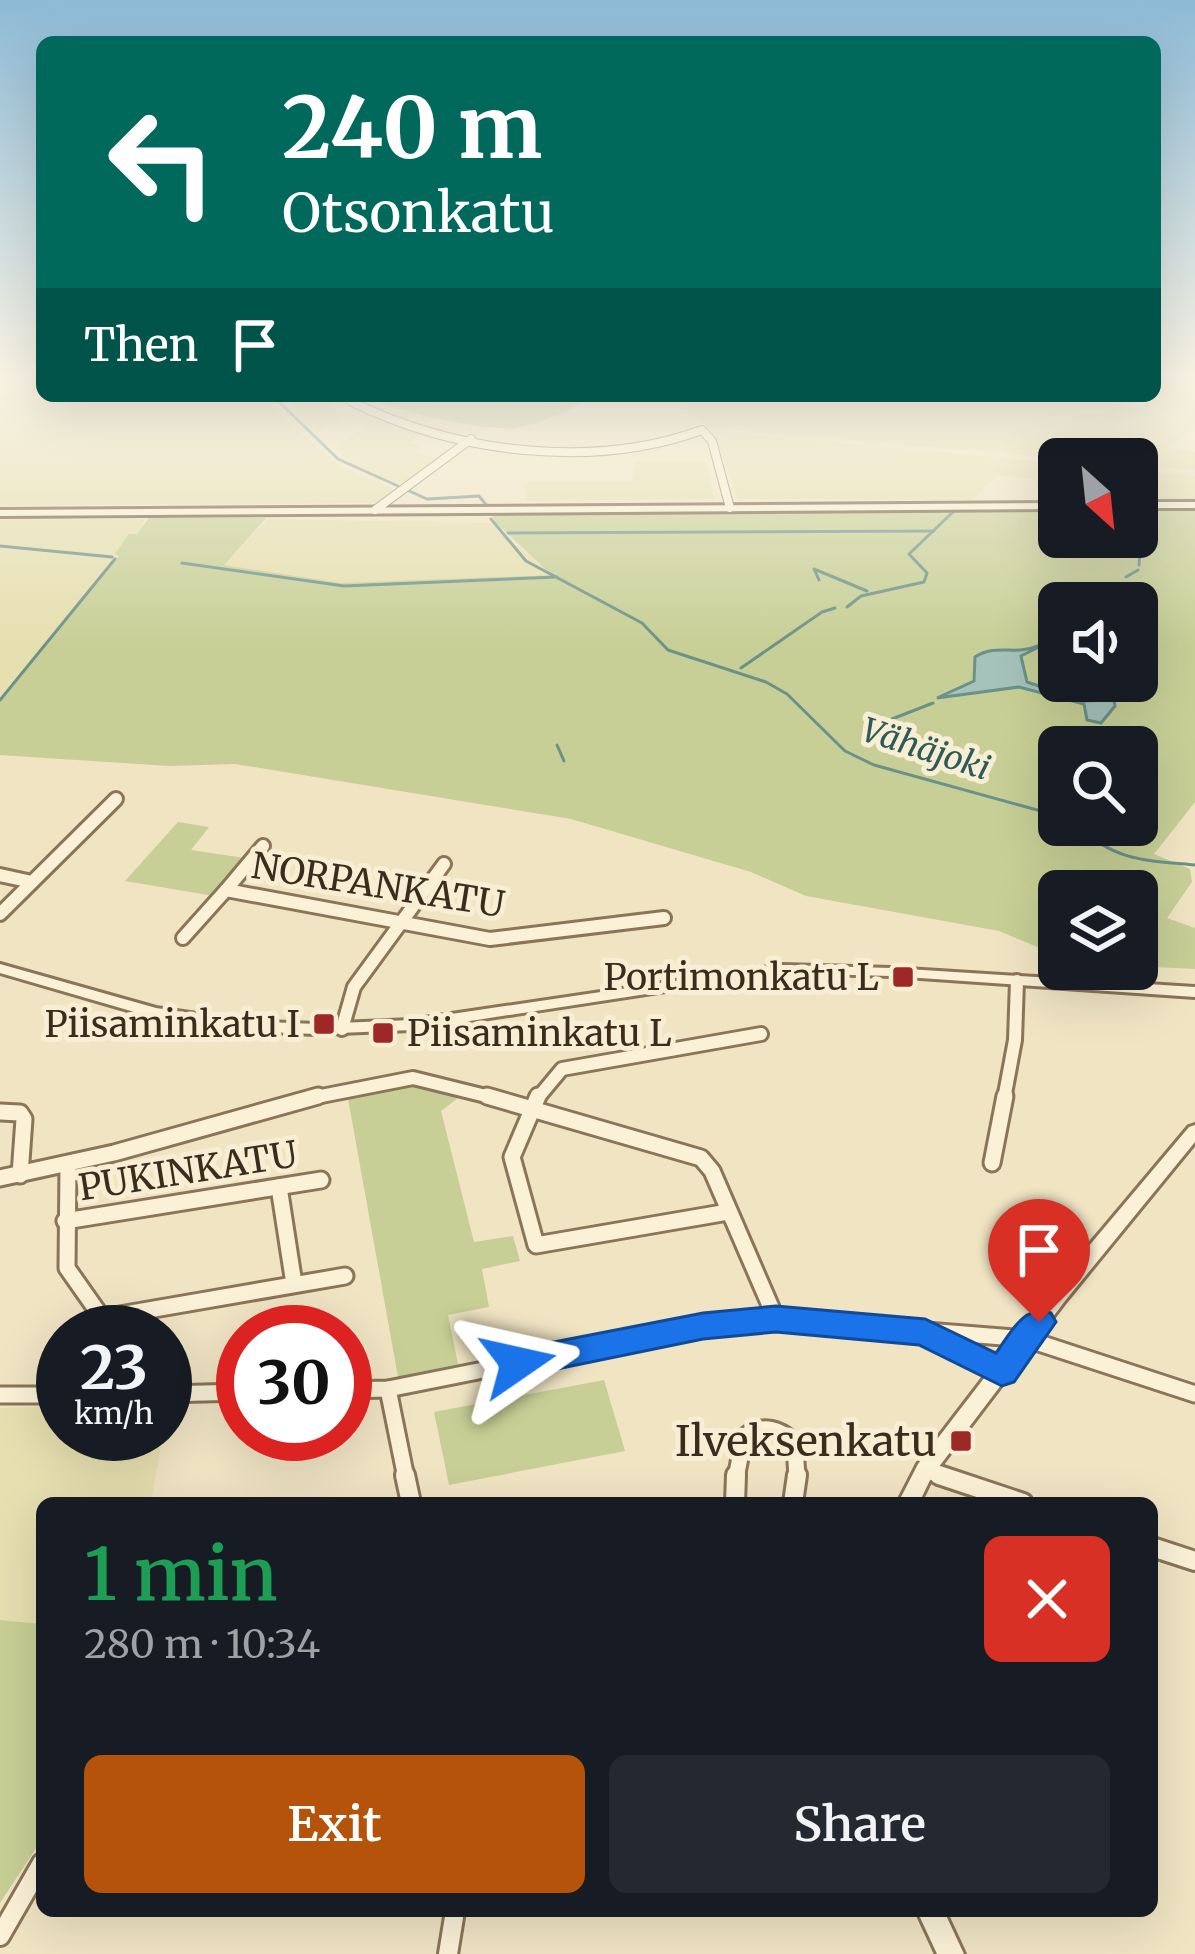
<!DOCTYPE html>
<meta charset="utf-8">
<style>
body{margin:0;font-family:Merriweather,serif;background:#242831;color:#f1f3f6;height:100vh;display:flex;flex-direction:column;font-size:45px;white-space:nowrap}
*{box-sizing:border-box;margin:0}
p{font-size:39px;color:#9ea1a6}
.icon{flex:none;width:66px;height:66px;fill:none;stroke:currentColor;stroke-width:2;stroke-linecap:round;stroke-linejoin:round}
.map{position:relative;flex:1;overflow:hidden}
.panel{position:absolute;left:36px;top:1497px;width:1122px;height:420px;display:flex;flex-direction:column;background:#171b24;border-radius:18px;box-shadow:0 12px 48px #0002}
.panel>*{flex:none}
.top-card{position:absolute;left:36px;top:36px;width:1125px;height:366px;border-radius:18px;box-shadow:0 12px 48px #0002;background:#00695c;color:#fff;overflow:hidden}
.needle{width:78px;rotate:153deg}
.controls{position:absolute;left:1038px;top:438px;display:grid;gap:24px}
.controls a{display:grid;place-items:center;width:120px;height:120px;border-radius:18px;background:#171b24;box-shadow:0 12px 48px #0002;font-size:60px}
.speed{position:absolute;left:36px;top:1305px;display:flex;gap:24px;font-size:60px;font-weight:700;text-align:center}
.speed>*{display:grid;place-content:center;width:156px;height:156px;border-radius:50%;background:#171b24;box-shadow:0 12px 48px #0002;line-height:1}
.speed small{font-size:30px;font-weight:400}
.speed .limit{border:18px solid #d22;background:#fff;color:#111}
.pin{position:absolute;display:grid;place-items:center;width:102px;height:102px;color:#fff;margin:-123px -51px;border-radius:50% 50% 50% 0;rotate:-45deg;box-shadow:0 0 12px #0007}
.pin .icon{rotate:45deg}
.me{position:absolute;width:132px;margin:-66px;rotate:79deg;stroke-linejoin:round;filter:drop-shadow(0 0 9px #0008)}
.turn{display:flex;align-items:center;gap:42px;height:252px;padding:0 48px;font-size:54px}
.turn .icon{width:156px;height:156px;stroke-width:2.5}
.turn b{display:block;font-size:84px;line-height:102px}
.then{display:flex;align-items:center;height:114px;padding:0 48px;background:#0003;gap:24px;font-size:45px}
.round{display:grid;place-items:center;flex:none;width:126px;height:126px;border-radius:18px;background:#242831}
.head{display:flex;align-items:center;justify-content:space-between;height:204px;padding:0 48px}
h1{font-size:72px;font-weight:600;line-height:90px;color:#1e9e55}
.action{display:flex;gap:24px;margin-top:auto;padding:24px 48px}
.action a{flex:1;height:138px;border-radius:18px;background:#b45309;color:#fff;font-size:48px;font-weight:600;line-height:138px;text-align:center}
.action a+a{background:#242831;color:#f1f3f6}
.map>svg:first-child{display:block}
.farmland{fill:#e6dfb0}
.green{fill:#c7cf96;fill-rule:evenodd}
.water{fill:#a5c3bb;stroke:#6b9289;stroke-width:3}
.lines{fill:none;stroke-linecap:round;stroke-linejoin:round}
.stream{stroke:#6b9289;stroke-width:3}
.minor-far3-casing{stroke:#8b7559;stroke-width:10}
.minor-far2-casing{stroke:#8b7559;stroke-width:18}
.minor-far1-casing{stroke:#8b7559;stroke-width:21}
.minor-casing{stroke:#8b7559;stroke-width:24}
.tertiary-casing{stroke:#8b7559;stroke-width:6}
.secondary-casing{stroke:#6d563c;stroke-width:6}
.minor-far3{stroke:#faf1d7;stroke-width:8}
.minor-far2{stroke:#faf1d7;stroke-width:12}
.minor-far1{stroke:#faf1d7;stroke-width:15}
.minor{stroke:#faf1d7;stroke-width:18}
.tertiary{fill:#faf1d7;fill-rule:evenodd}
.secondary{fill:#faf1d7;fill-rule:evenodd}
.route{fill:#1a73e8;stroke:#114b97;stroke-width:3}
.poi-dot{fill:#9d2826;stroke:#f7eed3;stroke-width:4.5}
.labels{text-anchor:middle;dominant-baseline:central;stroke-width:10;stroke-linejoin:round;paint-order:stroke}
.far-water-label{font-size:33px;font-style:italic;fill:#2c5b59;stroke:#f7eed3}
.street-label{font-size:36px;fill:#3b2c1d;stroke:#f7eed3}
.poi-label{font-size:36px;fill:#3b2c1d;stroke:#f7eed3;text-anchor:end}
.near-poi-label{font-size:42px;fill:#3b2c1d;stroke:#f7eed3;text-anchor:end}
</style>
<div class="map">
<svg width="1195" height="1954" viewBox="0 0 1195 1954">
<rect width="100%" height="100%" fill="#f0e4c3"/>
<g class="farmland">
<path d="M0,371H42V396H260L335,463L393,489L379,503L0,505Z"/>
<path d="M1155,371H1195V427L1169,448L1195,452V470L1137,465V459H1072L709,428L670,396H1155Z"/>
<path d="M288,396H366L367,398L331,404L341,418L319,432L303,422Z"/>
<path d="M373,420L424,431L410,442L419,445V453L439,459L401,484L349,461L335,448Z"/>
<path d="M714,432L1059,463V500L1044,480L998,475L972,500L738,499Z"/>
<path d="M636,461H706L714,499L525,501V482H632Z"/>
<path d="M1137,470L1195,476V499L1137,501Z"/>
<path d="M144,519L142,528L0,700V520Z"/>
<path d="M268,519L490,523L554,575L341,583L223,565Z"/>
<path d="M63,1406V1434H163L151,1503H42V1624L0,1620V1408Z"/>
</g>
<g class="green">
<path d="M366,396H595C570,409 543,424 515,428C485,431 390,411 366,396Z"/>
<path d="M1137,507H1195V802L1154,854L1190,869L1192,882L1167,918L1195,928V969L1137,966V891H1059V956L999,931L806,896L751,872L571,819L235,764L169,766L0,755V700L119,556L115,554L129,534H137L149,518H266L224,565L341,583L552,575L496,523L490,512L1059,508V537H1137ZM1059,603H1137V681H1059ZM1059,747H1137V825H1059Z"/>
<path d="M178,822L209,827L191,850L245,858L214,896L125,881Z"/>
<path d="M413,1083L463,1094L441,1111L474,1242L513,1236L520,1261L482,1269L489,1307L448,1315L458,1364L398,1377L347,1093Z"/>
<path d="M604,1380L625,1451L449,1485L434,1412Z"/>
<path d="M0,1620L42,1624V1839L0,1903Z"/>
</g>
<path class="water" d="M1037,646H1041L1021,656L1027,682L1085,701L1114,700L1115,706L1101,723L1087,720L1084,704L1019,687L937,698L974,681L975,657C997,643 1015,656 1037,646Z"/>
<g class="lines">
<g class="stream">
<path d="M0,376L40,371"/>
<path d="M273,396L338,459L398,486"/>
<path d="M405,489L427,499L479,496L487,506"/>
<path d="M491,519L526,561L642,623L668,650L766,682L787,694L845,751L874,765L1059,816"/>
<path d="M508,533L934,531"/>
<path d="M0,546L112,557"/>
<path d="M1141,547L1144,530"/>
<path d="M182,563L344,586L557,577"/>
<path d="M1139,565L1140,551"/>
<path d="M1126,577L1138,570"/>
<path d="M819,580L814,569L867,591"/>
<path d="M1088,603L1101,588"/>
<path d="M847,607L861,596L924,582L927,573L909,554L953,512"/>
<path d="M1043,643L1048,630L1059,622"/>
<path d="M741,668L822,612L835,608"/>
<path d="M0,700L115,559"/>
<path d="M887,730L892,719L933,703"/>
<path d="M557,745L564,761"/>
<path d="M1074,825C1118,861 1140,860 1195,865"/>
</g>
<g class="minor-far3-casing">
<g id="minor-far3">
<path d="M352,402C457,453 592,470 702,430L712,441L730,508"/>
<path d="M375,510L471,439"/>
</g>
</g>
<g class="minor-far2-casing">
<g id="minor-far2">
<path d="M263,846L226,890L490,939L664,918"/>
<path d="M0,875L32,882"/>
<path d="M0,914L116,799"/>
<path d="M183,938L226,890"/>
<path d="M342,1029L354,987L444,864"/>
<path d="M306,1099L413,1078L498,1099"/>
<path d="M537,1099L562,1069L761,1034"/>
<path d="M1004,1099L1015,1040L1017,981"/>
</g>
</g>
<g class="minor-far1-casing">
<g id="minor-far1">
<path d="M487,1096L701,1158L712,1171L776,1319"/>
<path d="M538,1096L512,1157L536,1245L728,1212"/>
<path d="M0,1112L20,1113L24,1119L20,1175"/>
<path d="M992,1163L1005,1096"/>
<path d="M68,1165L67,1268L112,1332"/>
<path d="M0,1178L114,1153L318,1096"/>
<path d="M279,1187L294,1284"/>
<path d="M65,1221L321,1180"/>
<path d="M102,1318L345,1276"/>
<path d="M926,1332L1002,1372"/>
<path d="M388,1389L406,1478"/>
<path d="M345,1390L388,1389L703,1326L776,1319L1027,1339L1195,1394"/>
<path d="M165,1394L243,1392"/>
<path d="M0,1395H63"/>
<path d="M925,1470L948,1478"/>
<path d="M736,1478L744,1437C761,1423 782,1428 795,1445L797,1478"/>
</g>
</g>
<g class="minor-casing">
<g id="minor">
<path d="M405,1475L411,1503"/>
<path d="M939,1475L1023,1503"/>
<path d="M735,1503L736,1475"/>
<path d="M793,1503L797,1475"/>
<path d="M1152,1547L1195,1561"/>
<path d="M0,1936L42,1863"/>
<path d="M448,1954L455,1911"/>
</g>
</g>
<g class="tertiary-casing">
<g id="tertiary">
<path d="M0,964L156,1008L245,1021L316,1024L411,1020L783,965L891,968L1195,987V997L891,976L783,973L411,1030L316,1034L245,1031L155,1018L0,973Z"/>
<path d="M1195,1125V1142L1065,1301L932,1476L919,1503H898L918,1464L1051,1291L1189,1127Z"/>
<path d="M917,1911H944L964,1954H937Z"/>
</g>
</g>
<g class="secondary-casing">
<g id="secondary">
<rect x="1137" y="502" width="58" height="6"/>
<path d="M1059,503V509L0,516V510Z"/>
</g>
</g>
<use href="#minor-far3" class="minor-far3"/>
<use href="#minor-far2" class="minor-far2"/>
<use href="#minor-far1" class="minor-far1"/>
<use href="#minor" class="minor"/>
<use href="#tertiary" class="tertiary"/>
<use href="#secondary" class="secondary"/>
</g>
<linearGradient id="sky" x2="0" y2="1"><stop stop-color="#8dbad6"/><stop offset="0.58" stop-color="#f8f3e4"/><stop offset="1" stop-color="#f8f3e4" stop-opacity="0"/></linearGradient>
<rect width="1195" height="645" fill="url(#sky)"/>
<path class="route" d="M776,1306L925,1319L996,1353C1011,1333 1023,1304 1051,1313L1056,1322L1014,1382L1002,1386L919,1345L776,1332L703,1339L518,1377L506,1373L500,1363L506,1353L518,1349L703,1313Z"/>
<g class="poi-dot">
<rect x="891" y="965" width="24" height="24" rx="6"/>
<rect x="312" y="1012" width="24" height="24" rx="6"/>
<rect x="371" y="1021" width="24" height="24" rx="6"/>
<rect x="949" y="1429" width="24" height="24" rx="6"/>
</g>
<g class="labels">
<g class="far-water-label">
<text transform="translate(926 749) rotate(18)">Vähäjoki</text>
</g>
<g class="street-label">
<text transform="translate(378 885) rotate(9)">NORPANKATU</text>
<text transform="translate(188 1171) rotate(-9)">PUKINKATU</text>
</g>
<g class="poi-label">
<text x="879" y="977">Portimonkatu L</text>
<text x="300" y="1024">Piisaminkatu I</text>
<text x="407" y="1033" text-anchor="start">Piisaminkatu L</text>
</g>
<g class="near-poi-label">
<text x="937" y="1441">Ilveksenkatu</text>
</g>
</g>
</svg>
<div class="controls">
<a><svg class="needle" viewBox="-14 -14 28 28"><path d="M0-13l5 13h-10z" fill="#e53935"/><path d="M0 13l5-13h-10z" fill="#9ea1a6"/></svg></a>
<a><svg class="icon" aria-label="sound" viewBox="0 0 24 24"><path d="M4 9h4l5-4v14l-5-4H4zM17 9q2 3 0 6"/></svg></a>
<a><svg class="icon" aria-label="search" viewBox="0 0 24 24"><circle cx="10" cy="10" r="6"/><path d="M15 15l6 6"/></svg></a>
<a><svg class="icon" aria-label="layers" viewBox="0 0 24 24"><path d="M12 4l9 5-9 5-9-5zM3 14l9 5 9-5"/></svg></a>
</div>
<div class="speed"><div>23<small>km/h</small></div><div class="limit">30</div></div>
<div class="pin" style="left:1039px;top:1322px;background:#d93025"><svg class="icon" aria-label="arrive" viewBox="0 0 24 24"><path d="M6 21V4h12l-3 4 3 4H6"/></svg></div>
<svg class="me" style="left:518px;top:1363px" viewBox="-20 -20 40 40"><path d="M0-17L14 15 0 8-14 15z" fill="#1a73e8" stroke="#fff" stroke-width="4"/></svg>
<div class="top-card">
<div class="turn"><svg class="icon" aria-label="left" viewBox="0 0 24 24"><path d="M17 20v-9H6M10 6l-5 5 5 5"/></svg><div><b>240 m</b>Otsonkatu</div></div>
<div class="then">Then<svg class="icon" aria-label="arrive" viewBox="0 0 24 24"><path d="M6 21V4h12l-3 4 3 4H6"/></svg></div>
</div>
<section class="panel">
<div class="head"><div><h1>1 min</h1><p>280 m · 10:34</p></div><a class="round" style="background:#d93025;color:#fff"><svg class="icon" aria-label="close" viewBox="0 0 24 24"><path d="M6 6l12 12M18 6L6 18"/></svg></a></div>
<div class="action"><a>Exit</a><a>Share</a></div>
</section>
</div>
